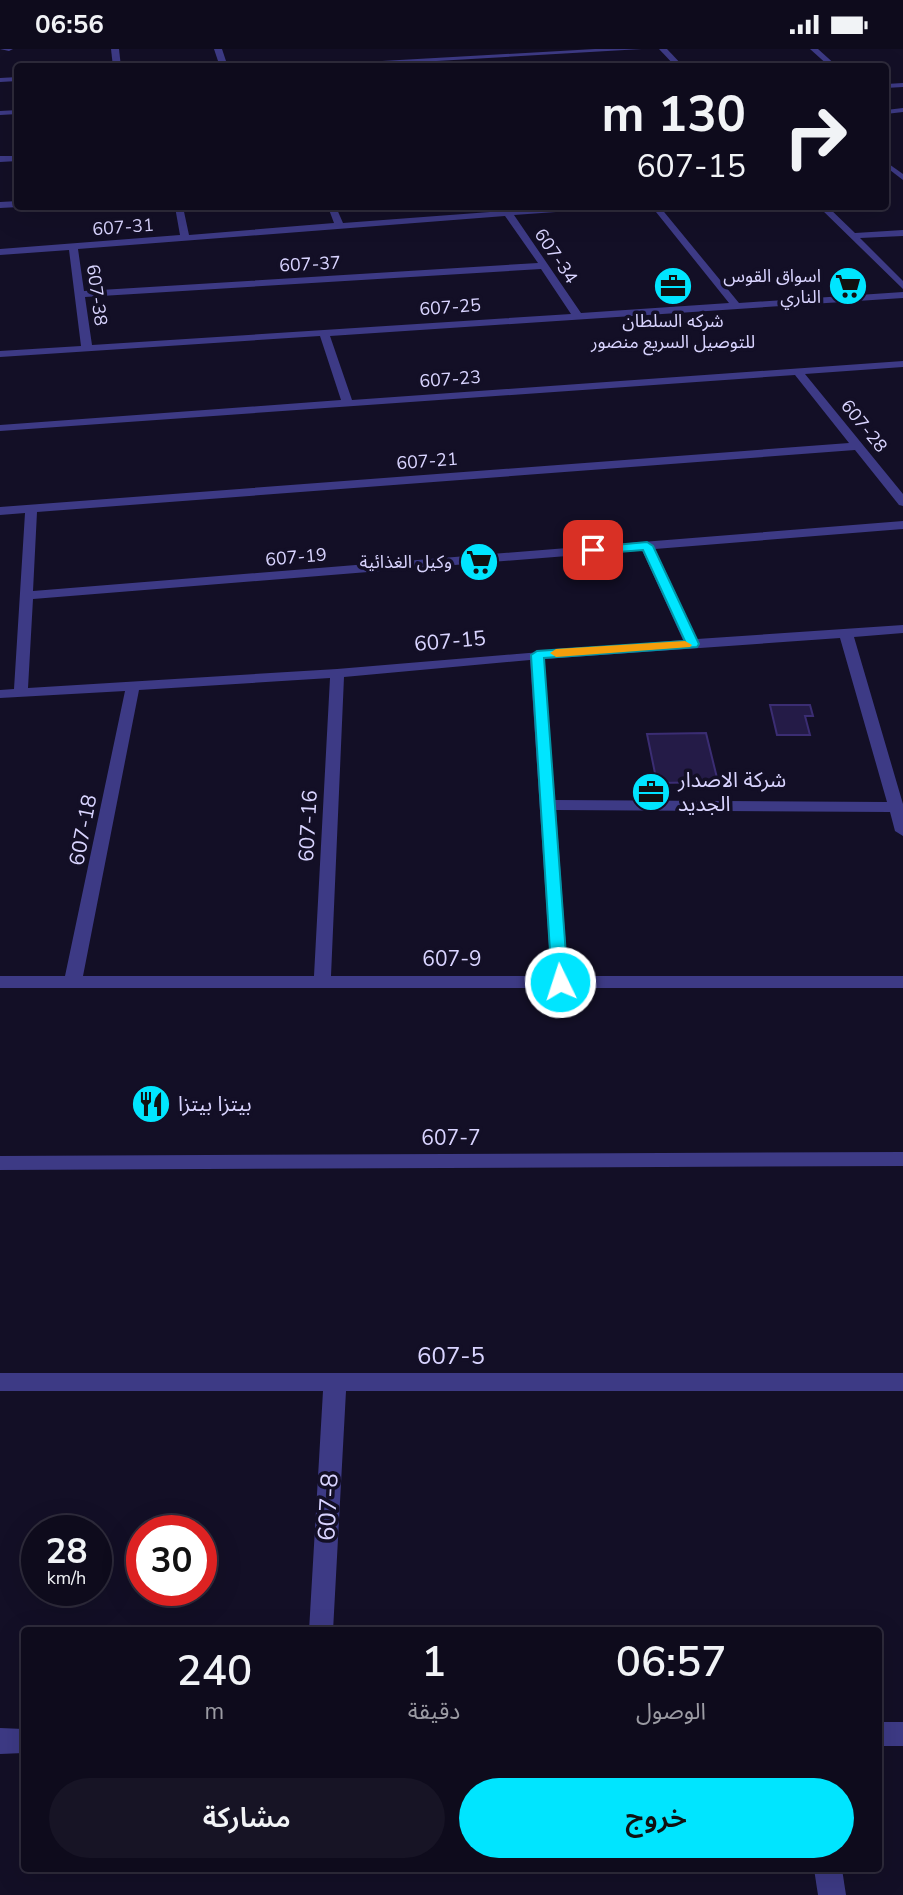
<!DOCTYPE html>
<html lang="ar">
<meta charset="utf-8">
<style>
body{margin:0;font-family:"Nunito Sans","Noto Sans Arabic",sans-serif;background:#171425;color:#f1f3f6;direction:rtl;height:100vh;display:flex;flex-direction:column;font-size:26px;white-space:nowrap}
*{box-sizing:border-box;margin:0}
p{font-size:23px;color:#9b9ba3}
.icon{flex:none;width:38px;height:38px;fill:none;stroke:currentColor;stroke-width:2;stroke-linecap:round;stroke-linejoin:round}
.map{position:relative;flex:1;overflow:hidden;direction:ltr}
.side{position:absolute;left:21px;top:1578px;width:861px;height:245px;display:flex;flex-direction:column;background:#0e0b1c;border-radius:7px;box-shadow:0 7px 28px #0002,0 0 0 2px #2e2b3b;direction:rtl}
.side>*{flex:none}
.banner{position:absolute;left:14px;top:14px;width:875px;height:147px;border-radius:7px;box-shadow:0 7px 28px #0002,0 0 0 2px #2e2b3b;direction:rtl;background:#0e0b1c;color:#f1f3f6;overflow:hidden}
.speed{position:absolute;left:21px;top:1466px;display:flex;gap:14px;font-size:35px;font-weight:700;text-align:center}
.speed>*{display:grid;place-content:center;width:91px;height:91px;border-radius:50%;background:#0e0b1c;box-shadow:0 7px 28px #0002,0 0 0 2px #2e2b3b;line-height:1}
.speed small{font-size:18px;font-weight:400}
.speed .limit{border:10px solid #d22;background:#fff;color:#111}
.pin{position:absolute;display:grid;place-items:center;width:60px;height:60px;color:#fff;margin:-30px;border-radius:14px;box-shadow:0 4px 10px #0006}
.me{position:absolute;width:77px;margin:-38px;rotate:356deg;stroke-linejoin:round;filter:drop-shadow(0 0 5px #0008)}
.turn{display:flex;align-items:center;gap:24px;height:147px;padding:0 28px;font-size:32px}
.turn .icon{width:91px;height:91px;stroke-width:2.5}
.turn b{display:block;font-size:49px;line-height:60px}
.eta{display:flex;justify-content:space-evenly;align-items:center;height:119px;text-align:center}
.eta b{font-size:42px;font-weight:600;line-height:49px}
.action{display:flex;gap:14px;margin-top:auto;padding:14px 28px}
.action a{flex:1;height:80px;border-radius:42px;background:#00e5ff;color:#111;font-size:28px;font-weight:600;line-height:80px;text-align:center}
.action a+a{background:#171425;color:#f1f3f6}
.status{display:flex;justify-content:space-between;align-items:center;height:49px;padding:0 35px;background:#0e0b1c;direction:ltr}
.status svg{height:19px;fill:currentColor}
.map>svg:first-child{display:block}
.building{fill:#241b47;stroke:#3b2d73;stroke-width:2}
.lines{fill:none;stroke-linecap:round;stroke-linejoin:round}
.lane{fill:#3d3a85;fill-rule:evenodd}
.street{fill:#3d3a85;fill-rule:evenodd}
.route{fill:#00e5ff;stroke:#0095a6;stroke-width:2}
.slow{fill:#f59e0b}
.labels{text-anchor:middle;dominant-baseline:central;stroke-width:7;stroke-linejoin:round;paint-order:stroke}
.far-street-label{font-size:18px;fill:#d9d4ff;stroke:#130f26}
.far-poi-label{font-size:18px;fill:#d9d4ff;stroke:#130f26;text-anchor:end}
.street-label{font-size:21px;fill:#d9d4ff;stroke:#130f26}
.poi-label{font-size:21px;fill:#d9d4ff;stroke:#130f26;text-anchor:start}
.near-street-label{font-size:24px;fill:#d9d4ff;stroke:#130f26}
</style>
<div class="status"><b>06:56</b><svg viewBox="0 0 49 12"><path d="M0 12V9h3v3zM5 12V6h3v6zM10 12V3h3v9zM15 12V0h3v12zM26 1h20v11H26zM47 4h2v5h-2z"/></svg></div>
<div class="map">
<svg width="903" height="1846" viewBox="0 0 903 1846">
<rect width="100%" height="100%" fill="#130f26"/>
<g class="building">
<path d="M770,656H810L813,667H805L810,686H777Z"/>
<path d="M706,684L718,733L657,734L647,685Z"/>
</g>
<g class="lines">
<g class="lane">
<path d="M677,12L679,15L637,18L645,13Z"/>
<path d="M903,59V63L886,65V61Z"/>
<path d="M886,113L903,125V131L886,118Z"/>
</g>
<g class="street">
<path d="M0,0H13L9,2Z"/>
<path d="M111,0H119L121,18H113Z"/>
<path d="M214,0H222L228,18H220Z"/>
<path d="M595,0H642L333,18H276Z"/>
<path d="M659,0H667L684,18H676Z"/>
<path d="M810,0H818L838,18H830Z"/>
<path d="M18,28V32L0,33V29Z"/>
<path d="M903,34V38L886,39V35Z"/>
<path d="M18,61V65L0,66V62Z"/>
<path d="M0,107H18V112L0,113Z"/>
<path d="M18,152L19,158L0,159V153Z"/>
<path d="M175,158H183L189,186L334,174L328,158H336L343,174L556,158H588L584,161L514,166L581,264L729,254L652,158H660L739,254L903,243V249L330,287L352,351L903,312V318L805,325L903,445V457L899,456L855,401L37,463L33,542L903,472V480L655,500L697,590L903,576V584L854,588L903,755V787L895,782L890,763L556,761L568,927H903V939H0V927H65L125,642L0,649V641L14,640L25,464L0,466V458L849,394L795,326L0,382V376L341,351L320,287L0,308V302L81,297L69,201L0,206V200L180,186ZM505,167L538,214L84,242L78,200ZM541,220L571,265L92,296L85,248ZM642,501L683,591L337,620L28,639L33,550ZM840,589L887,753L555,751L544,610ZM530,611L551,927H331L344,628ZM330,629L314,927H83L139,641Z"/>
<path d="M819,158H828L855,184L903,181V187L860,189L903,232V240Z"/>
<path d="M903,1103V1117L0,1121V1107Z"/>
<path d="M0,1324H903V1342H346L333,1582H309L323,1342H0Z"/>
<rect x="878" y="1673" width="25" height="24"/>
<path d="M0,1679L24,1680V1704L0,1705Z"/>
<path d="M814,1820H842L846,1846H818Z"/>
</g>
</g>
<path class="route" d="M647,493L653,497L699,595L697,598L544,609L568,933L560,938L552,933L531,606L537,602L685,592L643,501L593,505L587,501L593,498Z"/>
<path class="slow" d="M685,592L692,596L690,598L556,608L550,604L556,600Z"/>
<defs>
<g id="office-disc" transform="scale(2.0125)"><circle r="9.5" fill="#00e5ff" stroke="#130f26"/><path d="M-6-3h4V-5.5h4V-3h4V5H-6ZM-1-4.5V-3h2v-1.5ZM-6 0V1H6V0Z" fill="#111"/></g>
<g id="supermarket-disc" transform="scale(2.0125)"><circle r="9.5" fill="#00e5ff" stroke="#130f26"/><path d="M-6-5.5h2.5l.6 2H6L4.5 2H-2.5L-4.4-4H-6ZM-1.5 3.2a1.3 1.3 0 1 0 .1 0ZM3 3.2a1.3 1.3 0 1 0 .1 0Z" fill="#111"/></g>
<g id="restaurant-disc" transform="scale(2.0125)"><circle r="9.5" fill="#00e5ff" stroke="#130f26"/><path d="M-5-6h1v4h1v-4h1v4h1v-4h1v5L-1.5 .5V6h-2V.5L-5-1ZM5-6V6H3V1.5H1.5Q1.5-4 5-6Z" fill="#111"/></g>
</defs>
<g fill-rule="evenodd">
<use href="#office-disc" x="673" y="237"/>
<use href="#supermarket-disc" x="848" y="237"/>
<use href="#supermarket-disc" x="479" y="513"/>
<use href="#office-disc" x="651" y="743"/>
<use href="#restaurant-disc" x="151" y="1055"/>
</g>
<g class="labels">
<g class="far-street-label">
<text transform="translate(123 178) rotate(-4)">607-31</text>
<text transform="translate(556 207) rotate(56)">607-34</text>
<text transform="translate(310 215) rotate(-3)">607-37</text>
<text transform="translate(97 246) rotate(82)">607-38</text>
<text transform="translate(450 258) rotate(-4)">607-25</text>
<text transform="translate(450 330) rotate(-4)">607-23</text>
<text transform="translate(864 377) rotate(51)">607-28</text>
<text transform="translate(427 412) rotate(-4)">607-21</text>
<text transform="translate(296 508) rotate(-5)">607-19</text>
</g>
<g class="far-poi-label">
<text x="821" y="227">اسواق القوس<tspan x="821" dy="21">الناري</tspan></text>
<text x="673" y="272" text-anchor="middle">شركه السلطان<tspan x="673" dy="21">للتوصيل السريع منصور</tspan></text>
<text x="452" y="513">وكيل الغذائية</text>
</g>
<g class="street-label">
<text transform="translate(450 592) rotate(-5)">607-15</text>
<text transform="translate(308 777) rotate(-87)">607-16</text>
<text transform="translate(83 781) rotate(-79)">607-18</text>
<text x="452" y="910">607-9</text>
<text x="451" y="1089">607-7</text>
</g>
<g class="poi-label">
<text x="678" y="731">شركة الاصدار<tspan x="678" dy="24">الجديد</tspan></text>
<text x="178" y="1055">بيتزا بيتزا</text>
</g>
<g class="near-street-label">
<text x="451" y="1307">607-5</text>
<text transform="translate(328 1458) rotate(-87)">607-8</text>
</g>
</g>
</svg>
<div class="speed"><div>28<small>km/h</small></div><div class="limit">30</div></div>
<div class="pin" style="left:593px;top:501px;background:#d93025"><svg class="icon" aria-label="arrive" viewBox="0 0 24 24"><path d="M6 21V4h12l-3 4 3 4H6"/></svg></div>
<svg class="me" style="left:560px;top:933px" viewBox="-20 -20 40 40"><circle r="17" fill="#00e5ff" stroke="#fff" stroke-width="3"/><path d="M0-11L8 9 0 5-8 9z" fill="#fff"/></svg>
<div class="banner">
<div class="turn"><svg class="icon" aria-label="right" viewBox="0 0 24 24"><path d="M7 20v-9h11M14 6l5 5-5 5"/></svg><div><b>130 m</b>607-15</div></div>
</div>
<section class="side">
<div class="eta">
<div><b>06:57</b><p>الوصول</p></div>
<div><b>1</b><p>دقيقة</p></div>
<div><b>240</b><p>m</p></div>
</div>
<div class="action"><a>خروج</a><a>مشاركة</a></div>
</section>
</div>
